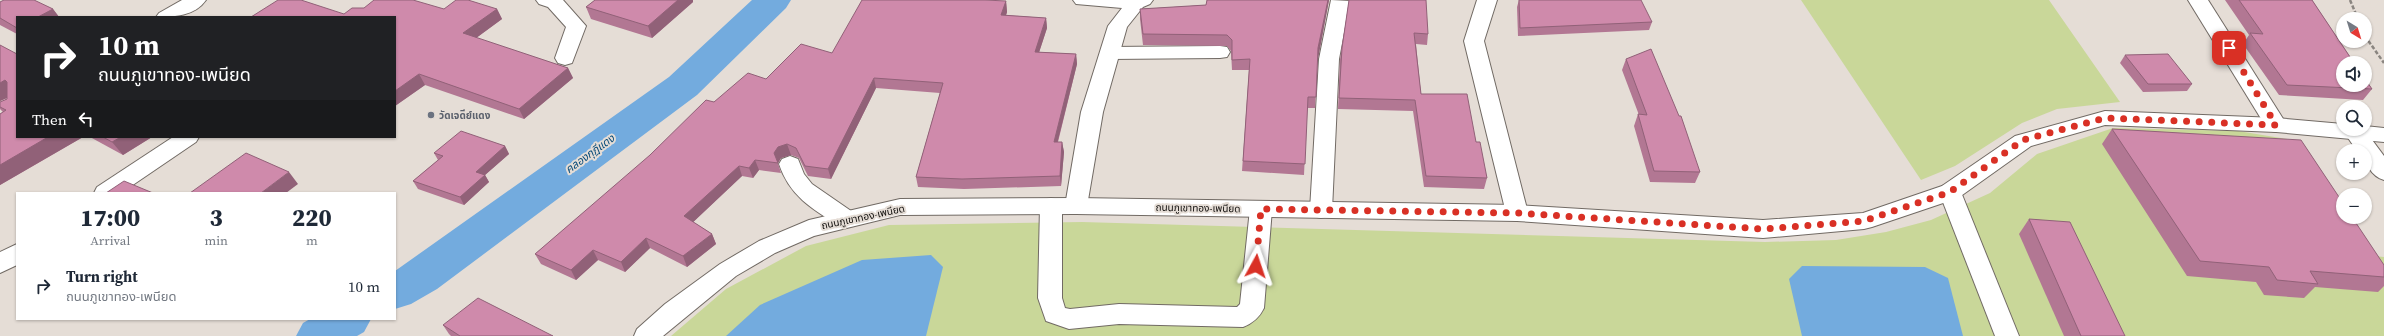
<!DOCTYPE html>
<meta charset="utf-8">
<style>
body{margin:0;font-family:"Source Serif 4","Noto Sans Thai",serif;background:#f2f2f3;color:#1f2937;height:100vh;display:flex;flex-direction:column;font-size:15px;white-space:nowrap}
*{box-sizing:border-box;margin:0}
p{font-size:13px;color:#747a83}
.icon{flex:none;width:22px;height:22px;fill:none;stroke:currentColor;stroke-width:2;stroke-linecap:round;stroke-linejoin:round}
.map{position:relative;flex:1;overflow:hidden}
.side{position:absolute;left:16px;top:192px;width:380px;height:128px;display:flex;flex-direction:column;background:#fff;border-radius:0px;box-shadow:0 1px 3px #0004}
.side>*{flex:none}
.banner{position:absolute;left:16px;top:16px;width:380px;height:122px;border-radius:0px;box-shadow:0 1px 3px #0004;background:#202124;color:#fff;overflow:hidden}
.needle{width:26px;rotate:142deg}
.fabs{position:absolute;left:2336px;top:12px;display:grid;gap:8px}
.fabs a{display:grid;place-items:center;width:36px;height:36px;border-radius:50%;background:#fff;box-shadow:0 1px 3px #0004;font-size:20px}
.pin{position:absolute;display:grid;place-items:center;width:34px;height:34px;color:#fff;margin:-17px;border-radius:8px;box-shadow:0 2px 6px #0006}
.me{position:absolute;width:44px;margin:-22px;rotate:5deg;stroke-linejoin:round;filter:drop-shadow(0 0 3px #0008)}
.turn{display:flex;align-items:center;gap:14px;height:84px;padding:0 16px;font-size:18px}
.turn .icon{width:52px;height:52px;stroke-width:2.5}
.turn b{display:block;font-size:28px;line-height:34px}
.then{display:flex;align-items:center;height:38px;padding:0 16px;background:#0003;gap:8px;font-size:15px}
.eta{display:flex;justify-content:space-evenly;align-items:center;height:68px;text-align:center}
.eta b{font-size:24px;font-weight:800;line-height:28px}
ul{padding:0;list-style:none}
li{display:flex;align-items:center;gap:12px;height:52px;padding:0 16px}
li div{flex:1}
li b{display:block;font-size:15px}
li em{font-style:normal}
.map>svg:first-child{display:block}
.green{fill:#c9d799}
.water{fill:#73abde}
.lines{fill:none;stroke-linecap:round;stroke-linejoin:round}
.canal{fill:#73abde;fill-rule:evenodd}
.lane-casing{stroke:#716a64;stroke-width:2}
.street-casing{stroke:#716a64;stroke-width:2}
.secondary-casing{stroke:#716a64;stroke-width:2}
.path{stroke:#8a8580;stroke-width:2.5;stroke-dasharray:4 2;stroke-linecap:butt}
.lane{fill:#fff;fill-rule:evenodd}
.street{fill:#fff;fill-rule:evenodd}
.secondary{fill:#fff;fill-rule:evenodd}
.wall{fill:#b27793}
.shaded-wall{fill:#916178}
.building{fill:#cf8aab;stroke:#916178}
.route{stroke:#d93025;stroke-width:7;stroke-dasharray:0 12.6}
.worship-dot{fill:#6b7280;stroke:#e5ddd6;stroke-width:1.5}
.labels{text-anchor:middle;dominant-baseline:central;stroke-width:4;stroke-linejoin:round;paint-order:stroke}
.worship-label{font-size:10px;font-weight:bold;fill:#5b616d;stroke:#e5ddd6;text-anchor:start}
.street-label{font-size:10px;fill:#0e0c0a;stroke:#e5ddd6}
.water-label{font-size:11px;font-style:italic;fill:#044877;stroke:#e5ddd6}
</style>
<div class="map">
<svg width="2384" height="336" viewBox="0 0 2384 336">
<rect width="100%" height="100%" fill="#e5ddd6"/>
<g class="green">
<path d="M1801,0H2049L2120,102L2057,109L2022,123L1955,166L1921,180Z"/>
<path d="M2113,128L2238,131L2287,139L2364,255L2384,257V336H671L726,289L806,246L889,225L1082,222L1765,242L1836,240L1886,232L1931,220L1990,193L2037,154Z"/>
</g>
<g class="water">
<path d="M931,255L943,267L926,336H726L760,305L862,260Z"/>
<path d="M1802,266L1925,267L1948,278L1963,336H1802L1789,279Z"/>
</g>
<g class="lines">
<g class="canal">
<path d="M752,0H791L786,8L697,95L437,289L411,304L395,309V271L669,77Z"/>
<path d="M310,319H371L364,332L357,336H296L303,323Z"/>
</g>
<g class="lane-casing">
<g id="lane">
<path d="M536,0H563L586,26L572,63L565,65L558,63L555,58L566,27L548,7L539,4Z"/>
<path d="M2188,0H2208L2287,125L2284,130L2276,132L2268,130Z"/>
<path d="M1220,46L1227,47L1230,52L1227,57L1220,58L1110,59L1103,58L1100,53L1103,48L1110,47Z"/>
<path d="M2346,129H2364L2384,156V180C2371,176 2365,164 2365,151H2357L2344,132Z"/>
<path d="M173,137H199L196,142L121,193H94L97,187Z"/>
<path d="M790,156L798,159L804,174L812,184L854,213L857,219L854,225L846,227L838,225C812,209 789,195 779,164L782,159Z"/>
<path d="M1051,198L1059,200L1062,206V298L1065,308L1070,309L1119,304L1237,307L1240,304L1250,209L1253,203L1261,201L1269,203L1272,209L1264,308C1259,318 1253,323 1243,327L1119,324L1069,329L1046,321L1038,298L1040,206L1043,200Z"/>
<path d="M17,244V265L0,273V252Z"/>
</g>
</g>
<g class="street-casing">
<g id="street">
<path d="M182,0H206C195,16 174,17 156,17L159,13Z"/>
<path d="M1073,0H1153L1150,4L1143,7L1127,27L1103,112L1087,206L1084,212L1076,214L1068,212L1065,206L1081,112L1108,26L1122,8L1076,4Z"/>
<path d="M1331,0L1350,1L1339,59L1332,210L1329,216L1321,218L1313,216L1310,210L1319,59Z"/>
<path d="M1477,0H1497L1484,41L1528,213L1525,219L1517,221L1509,219L1506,213L1464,41Z"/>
<path d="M1950,184L1958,186L1961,192L2019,336H1995L1939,192L1942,186Z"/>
</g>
</g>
<g class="secondary-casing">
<path id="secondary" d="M2105,111L2276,118L2343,124V129H2365V126L2384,128V142L2276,132L2105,125L2031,146L1958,198L1872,227L1864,229L1763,238L1517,221L1076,214L900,215L814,236L775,253L736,276L663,336H634L637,329L665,304L720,264L759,241L809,220L900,199L1076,198L1517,205L1763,220L1863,213L1942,186L2015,136Z"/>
</g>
<g class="path">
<path d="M2350,0L2358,19"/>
<path d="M2365,36L2384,63"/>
</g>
<use href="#lane" class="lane"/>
<use href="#street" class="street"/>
<use href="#secondary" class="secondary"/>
</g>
<g class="wall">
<path d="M595,0H693V2L652,38L591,19L586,7Z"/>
<path d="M1207,0H1329L1318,57L1315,108H1307L1304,175L1242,171L1249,70H1232L1231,51L1227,46L1143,45L1140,19V9L1206,5Z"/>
<path d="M1349,0L1428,34L1427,45L1416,44L1421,94L1476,142L1487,178L1484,189L1424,187L1413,111L1338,109L1340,59Z"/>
<path d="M1519,0L1652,22L1649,30L1518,36L1517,7Z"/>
<path d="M2225,0H2312L2372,89L2363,100L2279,95L2243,44L2249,35Z"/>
<path d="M1006,1L1007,12L1006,15L1046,18L1047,28L1039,52L1076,54L1077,64L1058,142H1062L1064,152L1061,186L964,189L918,187L916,177L940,93L876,88L831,179L808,176L799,158L791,155L781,158L778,163L781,173L759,170L753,178L742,176L693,222L712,234L716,244L687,267L650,248L625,272L598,260L576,280L541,264L535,254L714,102L766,79L832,53Z"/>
<path d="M0,2L53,9L59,17H17V34L0,25Z"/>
<path d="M444,9H497L502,19L476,38L568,68L573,78L524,119L425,85L395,106V17L344,14Z"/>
<path d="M0,45L83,137L0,185V114L3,112L0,109V102L7,99V98L0,101Z"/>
<path d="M2125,55L2192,84L2187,91L2143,92L2120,63Z"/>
<path d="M1626,59L1700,172L1695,183L1650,182L1634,126L1638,114L1639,115L1622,70Z"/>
<path d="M2112,129L2384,265V286L2378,292L2315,287L2304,298L2264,295L2256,282L2187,276L2102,144Z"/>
<path d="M90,137H152L123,155Z"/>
<path d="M505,146L509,154L485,175L489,182L464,205L418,189L413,181L438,160L434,153Z"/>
<path d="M2029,219L2125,336H2064L2019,234Z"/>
<path d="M443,325L553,336H451L449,334Z"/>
</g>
<g class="shaded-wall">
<path d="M678,0H693V2L652,38L648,26Z"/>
<path d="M1328,0H1329L1318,59V48Z"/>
<path d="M1006,1L1007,12L1003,25L1001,15Z"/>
<path d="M53,9L59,17H38Z"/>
<path d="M497,9L502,19L468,44L463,33Z"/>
<path d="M1046,18L1047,28L1036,62L1035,52Z"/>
<path d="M1076,54L1077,64L1055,152L1054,142Z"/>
<path d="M568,68L573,78L524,119L519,109Z"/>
<path d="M419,74L425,85L395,106V91Z"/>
<path d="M874,78L876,88L831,179L828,169Z"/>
<path d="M5,80L16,94L0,101V83Z"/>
<path d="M48,137H83L0,185V165Z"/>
<path d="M121,137H152L123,155L112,142Z"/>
<path d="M1062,142L1064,152L1061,186L1060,176Z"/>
<path d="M787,144L791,155L781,158L778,163L774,153L778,147Z"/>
<path d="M505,146L509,154L485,175L489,182L464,205L460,197L476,172Z"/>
<path d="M755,160L759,170L753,178L749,168Z"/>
<path d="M739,166L742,176L688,227L684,216Z"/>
<path d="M289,172L298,184L286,193H261Z"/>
<path d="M712,234L716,244L687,267L683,256Z"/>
<path d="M646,238L650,248L625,272L621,262Z"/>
<path d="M593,250L598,260L576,280L571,270Z"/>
</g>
<g class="building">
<path d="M4,0H34L53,9L38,17H17V28L0,18V2Z"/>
<path d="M278,0H301L344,14L352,8H364L374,0H413L444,9L456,0H468L497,9L463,33L568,68L519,109L419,74L395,91V17H251Z"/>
<path d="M595,0H678L648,26L586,7Z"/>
<path d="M862,0H985L1006,1L1001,15L1046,18L1035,52L1076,54L1054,142H1062L1060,176L962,179L916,177L943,83L874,78L828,169L805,166L796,148L787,144L778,147L774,153L778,163L755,160L749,168L739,166L684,216L712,234L683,256L646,238L621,262L593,250L571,270L535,254L650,155L706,100L714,102L748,73L766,79L801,44L832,53Z"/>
<path d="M1207,0H1328L1318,48L1316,97H1308L1305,164L1243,161L1250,59L1232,60V40L1227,35L1143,34L1140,9L1206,5Z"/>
<path d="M1349,0H1426L1428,34L1414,33L1421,94H1467L1476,142H1480L1487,178L1426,176L1415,100L1339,98L1342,48Z"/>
<path d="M1519,0H1641L1652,22L1520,28Z"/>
<path d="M2239,0H2312L2354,63H2343V85H2365V79L2372,89L2287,85L2250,33L2263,34Z"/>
<path d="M0,45L17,54V137H48L0,165V114L6,110L0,107V102L7,99V82L5,80L0,83Z"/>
<path d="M1651,49L1679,116H1681L1700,172L1654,171L1638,114L1647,115L1626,59Z"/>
<path d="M2168,54L2192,84H2148L2125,55Z"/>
<path d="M2112,129L2301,140L2343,203V217H2352L2384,265V277L2310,271L2318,284L2277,280L2269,267L2200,261Z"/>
<path d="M461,131L505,146L476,172L485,175L460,197L413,181L443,156L434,153Z"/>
<path d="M103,137H121L112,142Z"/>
<path d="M246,153L289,172L261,193H190Z"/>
<path d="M124,181L153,193H106Z"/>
<path d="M2029,219L2070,222L2125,336H2081Z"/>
<path d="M478,298L553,336H460L443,325Z"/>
</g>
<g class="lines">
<path class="route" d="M1256,266L1261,209L1517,213L1763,229L1864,221L1950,192L2023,140L2105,118L2276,125L2229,48"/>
</g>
<circle class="worship-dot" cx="431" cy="115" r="4"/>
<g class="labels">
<g class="worship-label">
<text x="439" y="115">วัดเจดีย์แดง</text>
</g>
<g class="street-label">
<text transform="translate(1198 208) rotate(1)">ถนนภูเขาทอง-เพนียด</text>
<text transform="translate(863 217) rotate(-12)">ถนนภูเขาทอง-เพนียด</text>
</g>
<g class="water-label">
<text transform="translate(590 154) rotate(-36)">คลองกุฎีแดง</text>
</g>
</g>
</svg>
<div class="fabs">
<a><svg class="needle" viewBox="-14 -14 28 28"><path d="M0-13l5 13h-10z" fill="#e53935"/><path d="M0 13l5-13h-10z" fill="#747a83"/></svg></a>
<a><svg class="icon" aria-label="sound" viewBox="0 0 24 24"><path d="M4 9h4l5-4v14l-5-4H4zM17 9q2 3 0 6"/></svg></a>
<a><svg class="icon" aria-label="search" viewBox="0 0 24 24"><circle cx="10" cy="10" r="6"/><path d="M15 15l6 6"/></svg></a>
<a>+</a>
<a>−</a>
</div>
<div class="pin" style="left:2229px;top:48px;background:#d93025"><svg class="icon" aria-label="arrive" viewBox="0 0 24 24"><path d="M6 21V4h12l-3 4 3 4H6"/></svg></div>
<svg class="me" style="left:1256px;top:266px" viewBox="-20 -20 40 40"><path d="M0-17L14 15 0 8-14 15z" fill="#d93025" stroke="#fff" stroke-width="4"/></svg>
<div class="banner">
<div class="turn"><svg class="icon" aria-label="right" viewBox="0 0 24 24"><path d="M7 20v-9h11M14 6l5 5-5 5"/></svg><div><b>10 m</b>ถนนภูเขาทอง-เพนียด</div></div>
<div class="then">Then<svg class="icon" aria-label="left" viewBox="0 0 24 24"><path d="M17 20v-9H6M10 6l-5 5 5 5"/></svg></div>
</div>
<section class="side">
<div class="eta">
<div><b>17:00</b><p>Arrival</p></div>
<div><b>3</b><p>min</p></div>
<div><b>220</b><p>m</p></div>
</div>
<ul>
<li><svg class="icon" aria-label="right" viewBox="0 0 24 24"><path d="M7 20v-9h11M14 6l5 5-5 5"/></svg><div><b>Turn right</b><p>ถนนภูเขาทอง-เพนียด</p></div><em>10 m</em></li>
</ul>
</section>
</div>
